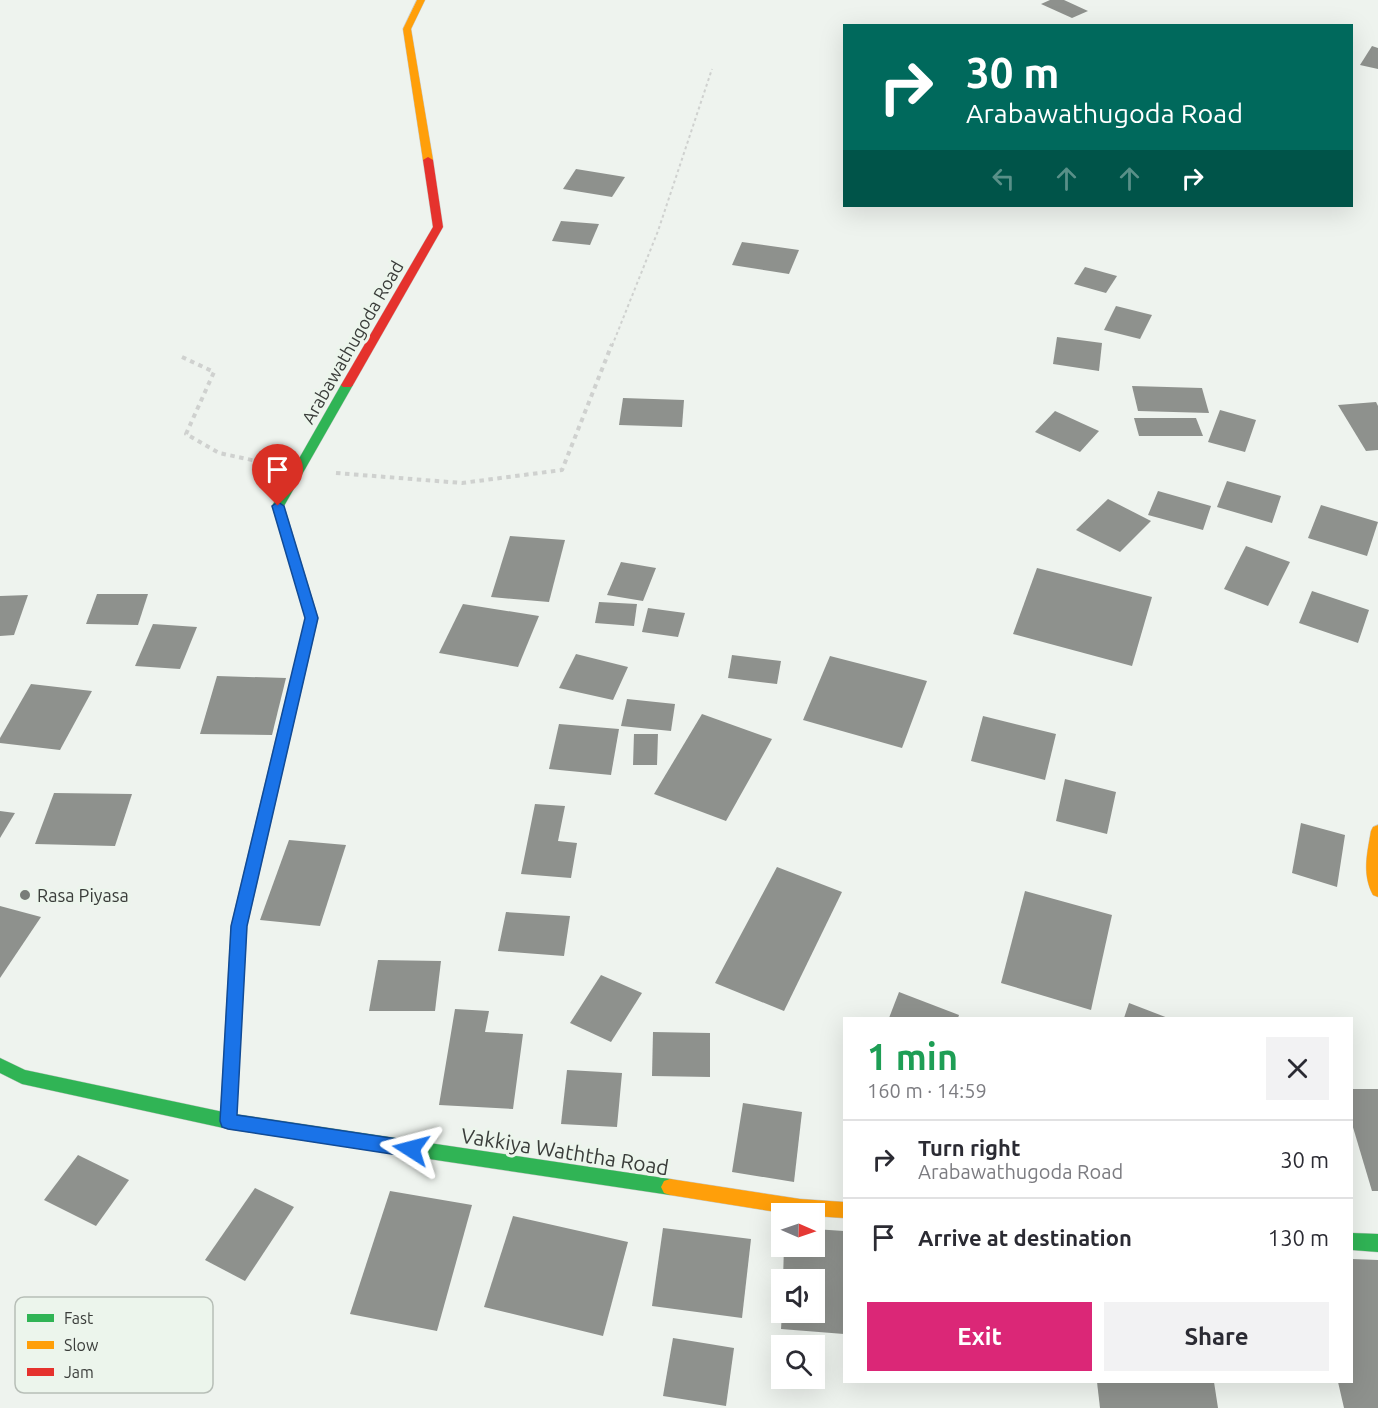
<!DOCTYPE html>
<meta charset="utf-8">
<style>
body{margin:0;font-family:Ubuntu,sans-serif;background:#f2f2f3;color:#2b2b33;height:100vh;display:flex;flex-direction:column;font-size:22px;white-space:nowrap}
*{box-sizing:border-box;margin:0}
p{font-size:20px;color:#7c7c81}
.icon{flex:none;width:33px;height:33px;fill:none;stroke:currentColor;stroke-width:2;stroke-linecap:round;stroke-linejoin:round}
.map{position:relative;flex:1;overflow:hidden}
.side{position:absolute;left:843px;top:1017px;width:510px;height:366px;display:flex;flex-direction:column;background:#fff;border-radius:0px;box-shadow:0 6px 24px #0002}
.side>*{flex:none}
.banner{position:absolute;left:843px;top:24px;width:510px;height:183px;border-radius:0px;box-shadow:0 6px 24px #0002;background:#00695c;color:#fff;overflow:hidden}
.needle{width:39px;rotate:92deg}
.fabs{position:absolute;left:771px;top:1203px;display:grid;gap:12px}
.fabs a{display:grid;place-items:center;width:54px;height:54px;border-radius:0px;background:#fff;box-shadow:0 6px 24px #0002;font-size:30px}
.pin{position:absolute;display:grid;place-items:center;width:51px;height:51px;color:#fff;margin:-62px -26px;border-radius:50% 50% 50% 0;rotate:-45deg;box-shadow:0 0 6px #0007}
.pin .icon{rotate:45deg}
.me{position:absolute;width:66px;margin:-33px;rotate:279deg;stroke-linejoin:round;filter:drop-shadow(0 0 4px #0008)}
.turn{display:flex;align-items:center;gap:21px;height:126px;padding:0 24px;font-size:27px}
.turn .icon{width:78px;height:78px;stroke-width:2.5}
.turn b{display:block;font-size:42px;line-height:51px}
.lanes{display:flex;align-items:center;height:57px;padding:0 24px;background:#0003;justify-content:center;gap:30px;direction:ltr}
.lanes .off{opacity:.35}
.round{display:grid;place-items:center;flex:none;width:63px;height:63px;border-radius:0px;background:#f2f2f3}
.summary{display:flex;align-items:center;justify-content:space-between;height:102px;padding:0 24px}
h1{font-size:36px;font-weight:700;line-height:45px;color:#1e9e55}
.button{display:flex;gap:12px;margin-top:auto;padding:12px 24px}
.button a{flex:1;height:69px;border-radius:0px;background:#db2777;color:#fff;font-size:24px;font-weight:700;line-height:69px;text-align:center}
.button a+a{background:#f2f2f3;color:#2b2b33}
ul{padding:0;list-style:none}
li{display:flex;align-items:center;gap:18px;height:78px;padding:0 24px;border-top:2px solid #e1e1e2}
li div{flex:1}
li b{display:block;font-size:22px}
li em{font-style:normal}
.map>svg:first-child{display:block}
.building{fill:#8e918d}
.lines{fill:none;stroke-linecap:round;stroke-linejoin:round}
.fast-casing{stroke:#c7cac7;stroke-width:1}
.slow-casing{stroke:#c7cac7;stroke-width:1}
.jam-casing{stroke:#c7cac7;stroke-width:1}
.path-far1{stroke:#cfd1cf;stroke-width:2;stroke-dasharray:3 3;stroke-linecap:butt}
.path{stroke:#cfd1cf;stroke-width:4;stroke-dasharray:4.5 4.5;stroke-linecap:butt}
.fast{fill:#30b455;fill-rule:evenodd}
.slow{fill:#ff9f0a;fill-rule:evenodd}
.jam{fill:#e5322d;fill-rule:evenodd}
.route{fill:#1a73e8;stroke:#114b97;stroke-width:1.5}
.poi-dot{fill:#797d79;stroke:#ecf5ec;stroke-width:2}
.labels{text-anchor:middle;dominant-baseline:central;stroke-width:6;stroke-linejoin:round;paint-order:stroke}
.street-label{font-size:18px;fill:#3a3d3a;stroke:#ecf5ec}
.poi-label{font-size:18px;fill:#3a3d3a;stroke:#ecf5ec;text-anchor:start}
.near-street-label{font-size:21px;fill:#3a3d3a;stroke:#ecf5ec}
.key{fill:#ecf5ec;stroke:#b7beb7;stroke-width:1.5}
.key-label{font-size:16px;fill:#3a3d3a}
</style>
<div class="map">
<svg width="1378" height="1408" viewBox="0 0 1378 1408">
<rect width="100%" height="100%" fill="#eef3ee"/>
<g class="building">
<path d="M1050,0H1064L1088,11L1072,18L1041,4Z"/>
<path d="M1372,46L1378,48V69L1360,65Z"/>
<path d="M576,169L625,177L612,197L563,189Z"/>
<path d="M561,221L599,224L590,245L552,241Z"/>
<path d="M742,242L799,250L789,274L732,265Z"/>
<path d="M1085,267L1117,276L1106,293L1074,284Z"/>
<path d="M1116,306L1152,315L1140,339L1104,330Z"/>
<path d="M1057,337L1102,343L1099,371L1053,364Z"/>
<path d="M1132,386L1202,388L1209,413L1138,411Z"/>
<path d="M623,398L684,400L682,427L619,425Z"/>
<path d="M1376,402L1378,406V450L1366,451L1338,405Z"/>
<path d="M1220,410L1256,420L1245,452L1208,442Z"/>
<path d="M1055,411L1099,431L1080,452L1035,432Z"/>
<path d="M1134,418H1196L1203,436H1139Z"/>
<path d="M1227,481L1281,496L1272,523L1217,507Z"/>
<path d="M1158,491L1211,506L1203,530L1148,515Z"/>
<path d="M1108,499L1151,521L1120,552L1076,530Z"/>
<path d="M1321,505L1378,522L1367,556L1308,538Z"/>
<path d="M510,536L565,540L549,602L491,597Z"/>
<path d="M1246,546L1290,562L1268,606L1224,589Z"/>
<path d="M621,562L656,568L643,601L607,595Z"/>
<path d="M1037,568L1152,597L1132,666L1013,634Z"/>
<path d="M1312,591L1369,610L1358,643L1299,623Z"/>
<path d="M97,594H148L138,625L86,624Z"/>
<path d="M28,595L14,635L0,636V596Z"/>
<path d="M599,602L637,604L634,626L595,623Z"/>
<path d="M463,604L539,616L518,667L439,653Z"/>
<path d="M648,608L685,613L678,637L642,632Z"/>
<path d="M153,624L197,627L180,669L135,666Z"/>
<path d="M576,654L628,667L613,700L559,688Z"/>
<path d="M732,655L781,661L777,684L728,678Z"/>
<path d="M830,656L927,681L902,748L803,720Z"/>
<path d="M217,676L286,678L272,735L200,734Z"/>
<path d="M31,684L92,691L60,750L0,743V738Z"/>
<path d="M627,699L675,704L671,731L621,726Z"/>
<path d="M702,714L772,739L726,821L654,794Z"/>
<path d="M983,716L1056,734L1045,780L971,761Z"/>
<path d="M559,724L619,729L611,775L549,769Z"/>
<path d="M634,734H658L657,765H633Z"/>
<path d="M1065,779L1116,792L1107,834L1056,821Z"/>
<path d="M54,793L132,794L115,846L35,844Z"/>
<path d="M535,804L565,806L558,841L577,843L571,878L521,874Z"/>
<path d="M0,811L15,813L0,838Z"/>
<path d="M1301,823L1345,835L1337,887L1292,873Z"/>
<path d="M289,840L346,845L320,926L260,920Z"/>
<path d="M777,867L842,892L784,1011L715,983Z"/>
<path d="M1025,891L1112,915L1091,1010L1001,983Z"/>
<path d="M0,906L41,917L0,978Z"/>
<path d="M506,912L570,916L564,956L498,951Z"/>
<path d="M378,960L441,961L435,1011H369Z"/>
<path d="M601,975L642,993L611,1042L570,1023Z"/>
<path d="M899,992L959,1015L958,1018H889Z"/>
<path d="M1129,1003L1168,1018H1124Z"/>
<path d="M455,1009L489,1011L485,1032L523,1034L513,1109L439,1105Z"/>
<path d="M653,1032L710,1033V1077L652,1076Z"/>
<path d="M567,1070L622,1073L617,1127L561,1124Z"/>
<path d="M1352,1089H1378V1191H1372L1352,1124Z"/>
<path d="M743,1103L802,1112L794,1182L732,1172Z"/>
<path d="M78,1155L129,1180L96,1226L44,1200Z"/>
<path d="M255,1188L294,1207L245,1281L205,1260Z"/>
<path d="M390,1191L472,1205L437,1331L350,1314Z"/>
<path d="M513,1216L628,1242L603,1336L484,1307Z"/>
<path d="M663,1228L751,1239L742,1318L652,1306Z"/>
<path d="M814,1229L844,1231V1334L781,1329L782,1312H814V1280H783L784,1246H814Z"/>
<path d="M1352,1259L1378,1260V1408H1344L1338,1382H1352Z"/>
<path d="M673,1338L734,1348L726,1406L663,1396Z"/>
<path d="M1097,1382H1214L1218,1408H1100Z"/>
</g>
<g class="lines">
<g class="fast-casing">
<g id="fast">
<path d="M347,382L353,385L284,506L318,618L292,730L290,734H280L278,730L306,618L272,506L341,385Z"/>
<path d="M0,1058L25,1070L228,1113L670,1179L676,1181L679,1187L676,1193L670,1195L228,1129L22,1084L0,1073Z"/>
<path d="M1352,1233L1378,1234V1252L1352,1250Z"/>
</g>
</g>
<g class="slow-casing">
<g id="slow">
<path d="M417,0H425L411,29L433,160L428,163L423,160L403,29Z"/>
<path d="M285,725L290,726L292,730L247,926L236,1121L234,1126L228,1129L222,1126L220,1121L231,926L278,730L280,726Z"/>
<path d="M1378,825V897L1373,895C1362,874 1367,854 1371,831L1373,827Z"/>
<path d="M670,1179L800,1199L844,1202V1218L814,1216V1214H789L670,1195L664,1193L661,1187L664,1181Z"/>
</g>
</g>
<g class="jam-casing">
<path id="jam" d="M428,157L433,160L443,227L353,385L351,387H343L341,385L433,227L423,160Z"/>
</g>
<path class="path-far1" d="M612,346L658,231L712,69"/>
<g class="path">
<path d="M182,357L214,372L186,434L219,453L266,463"/>
<path d="M336,473L462,483L562,470L612,344"/>
</g>
<use href="#fast" class="fast"/>
<use href="#slow" class="slow"/>
<use href="#jam" class="jam"/>
</g>
<path class="route" d="M278,502L284,506L318,618L247,926L237,1115L411,1141L417,1143L420,1149L417,1154L411,1157L228,1129L222,1127L220,1121L231,926L305,618L272,506Z"/>
<circle class="poi-dot" cx="25" cy="895" r="6"/>
<g class="labels">
<g class="street-label">
<text transform="translate(352 342) rotate(-60)">Arabawathugoda Road</text>
</g>
<g class="poi-label">
<text x="37" y="895">Rasa Piyasa</text>
</g>
<g class="near-street-label">
<text transform="translate(565 1151) rotate(9)">Vakkiya Waththa Road</text>
</g>
</g>
<rect x="15" y="1297" width="198" height="96" rx="9" class="key"/>
<rect x="27" y="1314" width="27" height="8" fill="#30b455"/>
<rect x="27" y="1341" width="27" height="8" fill="#ff9f0a"/>
<rect x="27" y="1368" width="27" height="8" fill="#e5322d"/>
<g class="key-label">
<text x="64" y="1324">Fast</text>
<text x="64" y="1351">Slow</text>
<text x="64" y="1378">Jam</text>
</g>
</svg>
<div class="fabs">
<a><svg class="needle" viewBox="-14 -14 28 28"><path d="M0-13l5 13h-10z" fill="#e53935"/><path d="M0 13l5-13h-10z" fill="#7c7c81"/></svg></a>
<a><svg class="icon" aria-label="sound" viewBox="0 0 24 24"><path d="M4 9h4l5-4v14l-5-4H4zM17 9q2 3 0 6"/></svg></a>
<a><svg class="icon" aria-label="search" viewBox="0 0 24 24"><circle cx="10" cy="10" r="6"/><path d="M15 15l6 6"/></svg></a>
</div>
<div class="pin" style="left:278px;top:506px;background:#d93025"><svg class="icon" aria-label="arrive" viewBox="0 0 24 24"><path d="M6 21V4h12l-3 4 3 4H6"/></svg></div>
<svg class="me" style="left:411px;top:1149px" viewBox="-20 -20 40 40"><path d="M0-17L14 15 0 8-14 15z" fill="#1a73e8" stroke="#fff" stroke-width="4"/></svg>
<div class="banner">
<div class="turn"><svg class="icon" aria-label="right" viewBox="0 0 24 24"><path d="M7 20v-9h11M14 6l5 5-5 5"/></svg><div><b>30 m</b>Arabawathugoda Road</div></div>
<div class="lanes"><svg class="icon off" aria-label="left" viewBox="0 0 24 24"><path d="M17 20v-9H6M10 6l-5 5 5 5"/></svg><svg class="icon off" aria-label="ahead" viewBox="0 0 24 24"><path d="M12 20V5M6 11l6-6 6 6"/></svg><svg class="icon off" aria-label="ahead" viewBox="0 0 24 24"><path d="M12 20V5M6 11l6-6 6 6"/></svg><svg class="icon" aria-label="right" viewBox="0 0 24 24"><path d="M7 20v-9h11M14 6l5 5-5 5"/></svg></div>
</div>
<section class="side">
<div class="summary"><div><h1>1 min</h1><p>160 m · 14:59</p></div><a class="round"><svg class="icon" aria-label="close" viewBox="0 0 24 24"><path d="M6 6l12 12M18 6L6 18"/></svg></a></div>
<ul>
<li><svg class="icon" aria-label="right" viewBox="0 0 24 24"><path d="M7 20v-9h11M14 6l5 5-5 5"/></svg><div><b>Turn right</b><p>Arabawathugoda Road</p></div><em>30 m</em></li>
<li><svg class="icon" aria-label="arrive" viewBox="0 0 24 24"><path d="M6 21V4h12l-3 4 3 4H6"/></svg><div><b>Arrive at destination</b></div><em>130 m</em></li>
</ul>
<div class="button"><a>Exit</a><a>Share</a></div>
</section>
</div>
